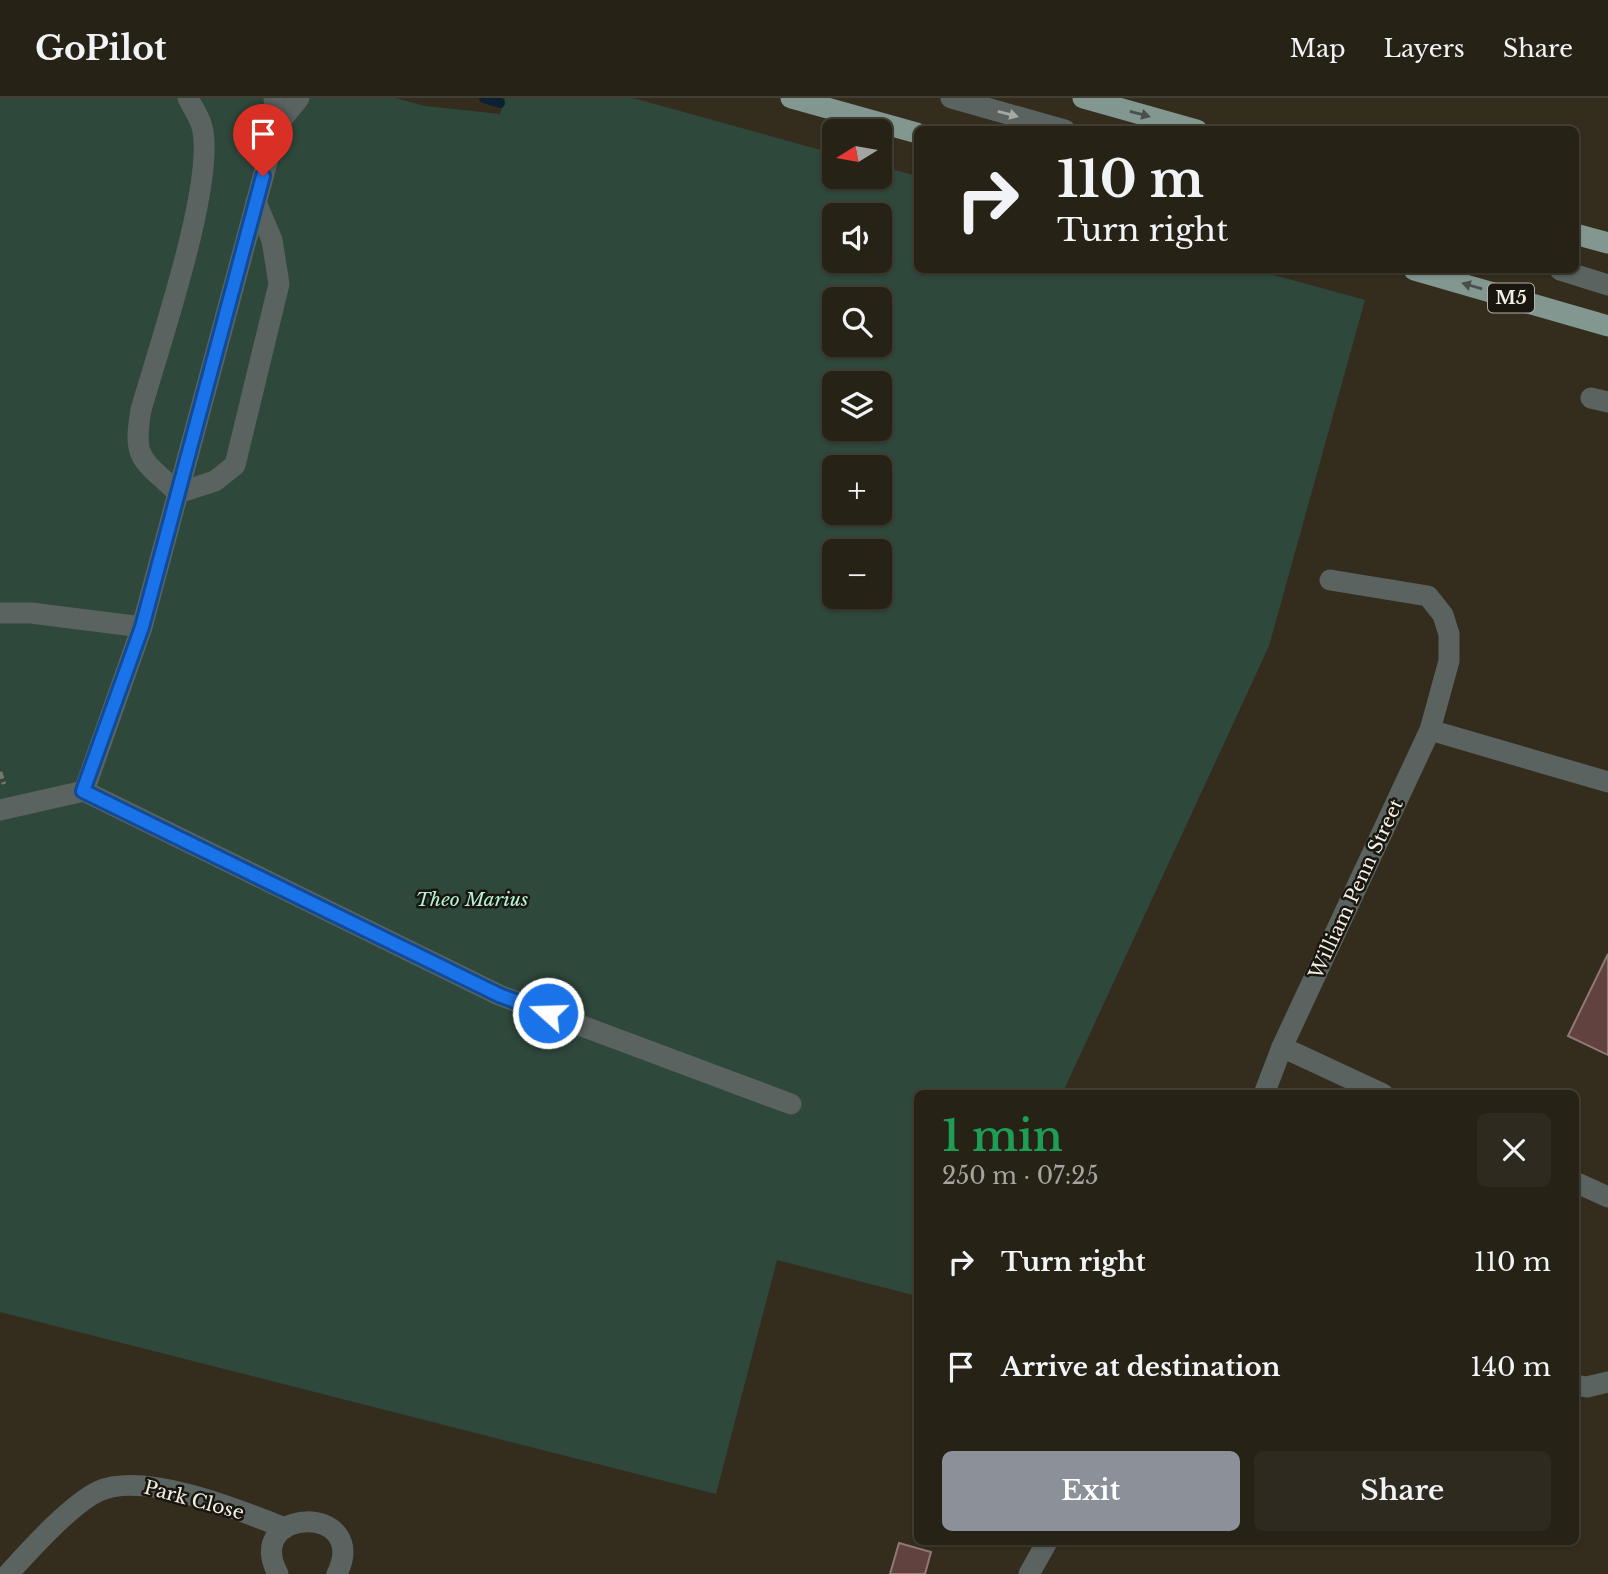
<!DOCTYPE html>
<meta charset="utf-8">
<style>
body{margin:0;font-family:"Libre Baskerville",serif;background:#2f2a1f;color:#f1f3f6;height:100vh;display:flex;flex-direction:column;font-size:26px;white-space:nowrap}
*{box-sizing:border-box;margin:0}
p{font-size:23px;color:#a4a4a1}
.icon{flex:none;width:38px;height:38px;fill:none;stroke:currentColor;stroke-width:2;stroke-linecap:round;stroke-linejoin:round}
.map{position:relative;flex:1;overflow:hidden}
.drawer{position:absolute;left:914px;top:992px;width:665px;height:455px;display:flex;flex-direction:column;background:#272216;border-radius:10px;box-shadow:0 2px 5px #0004,0 0 0 2px #433f35}
.drawer>*{flex:none}
.hud{position:absolute;left:914px;top:28px;width:665px;height:147px;border-radius:10px;box-shadow:0 2px 5px #0004,0 0 0 2px #433f35;background:#272216;color:#f1f3f6;overflow:hidden}
.needle{width:46px;rotate:259deg}
.buttons{position:absolute;left:822px;top:21px;display:grid;gap:14px}
.buttons a{display:grid;place-items:center;width:70px;height:70px;border-radius:10px;background:#272216;box-shadow:0 2px 5px #0004,0 0 0 2px #433f35;font-size:35px}
.pin{position:absolute;display:grid;place-items:center;width:60px;height:60px;color:#fff;margin:-72px -30px;border-radius:50% 50% 50% 0;rotate:-45deg;box-shadow:0 0 7px #0007}
.pin .icon{rotate:45deg}
.me{position:absolute;width:77px;margin:-38px;rotate:290deg;stroke-linejoin:round;filter:drop-shadow(0 0 5px #0008)}
.turn{display:flex;align-items:center;gap:24px;height:147px;padding:0 28px;font-size:32px}
.turn .icon{width:91px;height:91px;stroke-width:2.5}
.turn b{display:block;font-size:49px;line-height:60px}
.round{display:grid;place-items:center;flex:none;width:74px;height:74px;border-radius:10px;background:#2f2a1f}
.summary{display:flex;align-items:center;justify-content:space-between;height:119px;padding:0 28px}
h1{font-size:42px;font-weight:600;line-height:52px;color:#1e9e55}
.button{display:flex;gap:14px;margin-top:auto;padding:14px 28px}
.button a{flex:1;height:80px;border-radius:10px;background:#8c9099;color:#fff;font-size:28px;font-weight:600;line-height:80px;text-align:center}
.button a+a{background:#2f2a1f;color:#f1f3f6}
ul{padding:0;list-style:none}
li{display:flex;align-items:center;gap:21px;height:105px;padding:0 28px}
li div{flex:1}
li b{display:block;font-size:26px}
li em{font-style:normal}
header{display:flex;align-items:center;gap:42px;box-sizing:border-box;height:98px;padding:0 35px;background:#272216;border-bottom:2px solid #433f35}
header strong{font-size:33px}
nav{display:flex;gap:38px;margin-inline-start:auto;font-size:24px}
.map>svg:first-child{display:block}
.green{fill:#2f483c;fill-rule:evenodd}
.lines{fill:none;stroke-linecap:round;stroke-linejoin:round}
.stream{stroke:#092132;stroke-width:10}
.building{fill:#62423f;stroke:#8f7977;stroke-width:2}
.path{stroke:#7b7668;stroke-width:4.5;stroke-dasharray:7 3.5;stroke-linecap:butt}
.minor{stroke:#5a6360;stroke-width:21}
.major{stroke:#839791;stroke-width:21}
.oneway{fill:#a6a9a2}
.oneway2{fill:#49504a}
.route-casing{stroke:#114b97;stroke-width:18}
.route{stroke:#1a73e8;stroke-width:12}
.labels{text-anchor:middle;dominant-baseline:central;stroke-width:5;stroke-linejoin:round;paint-order:stroke}
.shield{fill:#19160f;stroke:#b2aea5;stroke-width:2}
.shield-label{font-size:18px;font-weight:bold;fill:#f3efe5}
.street-label{font-size:19px;fill:#f3efe5;stroke:#19160f}
.park-label{font-size:19px;font-style:italic;fill:#b4f3d6;stroke:#19160f}
</style>
<header>
<strong>GoPilot</strong>
<nav><a>Map</a><a>Layers</a><a>Share</a></nav>
</header>
<div class="map">
<svg width="1608" height="1476" viewBox="0 0 1608 1476">
<rect width="100%" height="100%" fill="#342d1e"/>
<path class="green" d="M0,0H395L425,8L500,16L505,0H633L835,56V79H880V68L917,78V172H1255L1365,202L1269,548L1062,996H917V1198L777,1162L716,1396L0,1214ZM835,117H880V163H835ZM835,201H880V247H835ZM835,285H880V331H835ZM835,369H880V415H835ZM835,453H880V499H835Z"/>
<g class="lines">
<path class="stream" d="M484,0L500,5"/>
</g>
<g class="building">
<path d="M1608,856V957L1568,938Z"/>
<path d="M899,1445L931,1454L925,1476H890Z"/>
</g>
<g class="lines">
<path class="path" d="M0,674L4,686"/>
<g class="minor">
<path d="M188,0C192,9 200,19 202,29C216,84 158,251 141,312C132,363 143,361 178,395L215,383L235,367L279,186L272,142L256,104"/>
<path d="M951,0L1065,32"/>
<path d="M277,27L299,0"/>
<path d="M1560,172L1608,187"/>
<path d="M1591,300L1608,304"/>
<path d="M0,515H31L142,529"/>
<path d="M1430,632L1608,684"/>
<path d="M84,693L499,897L791,1006"/>
<path d="M0,712L84,693L142,529L277,27L274,0"/>
<path d="M1282,949L1383,996"/>
<path d="M1264,996L1282,949L1430,632L1449,563V536L1443,517L1428,498L1330,482"/>
<path d="M1575,1084L1608,1099"/>
<path d="M1575,1287L1587,1289L1608,1284"/>
<path d="M8,1476C29,1453 71,1406 99,1393C144,1373 240,1412 285,1430"/>
<path d="M278,1476C242,1408 371,1405 337,1476"/>
<path d="M1029,1476L1047,1444"/>
</g>
<g class="major">
<path d="M791,0L917,35"/>
<path d="M1083,0L1197,32"/>
<path d="M1575,136L1608,145"/>
<path d="M1414,172L1608,228"/>
</g>
</g>
<defs><path id="oneway-solid" d="M-6-.8H1V-3.2L6.5 0L1 3.2V.8H-6Z" transform="scale(1.75)"/></defs>
<use class="oneway" href="#oneway-solid" transform="translate(1008 16) rotate(15)"/>
<g class="oneway2">
<use href="#oneway-solid" transform="translate(1140 16) rotate(15)"/>
<use href="#oneway-solid" transform="translate(1472 188) rotate(-164)"/>
</g>
<g class="lines">
<g class="route-casing">
<path id="route" d="M263,78L142,529L83,693L499,897L548,915"/>
</g>
<use href="#route" class="route"/>
</g>
<g class="labels">
<rect class="shield" x="1488" y="185.5" width="46" height="29" rx="5"/>
<g class="shield-label">
<text x="1511" y="200">M5</text>
</g>
<g class="street-label">
<text transform="translate(1356 791) rotate(-65)">William Penn Street</text>
<text transform="translate(194 1402) rotate(15)">Park Close</text>
</g>
<g class="park-label">
<text x="472" y="801">Theo Marius</text>
</g>
</g>
</svg>
<div class="buttons">
<a><svg class="needle" viewBox="-14 -14 28 28"><path d="M0-13l5 13h-10z" fill="#e53935"/><path d="M0 13l5-13h-10z" fill="#a4a4a1"/></svg></a>
<a><svg class="icon" aria-label="sound" viewBox="0 0 24 24"><path d="M4 9h4l5-4v14l-5-4H4zM17 9q2 3 0 6"/></svg></a>
<a><svg class="icon" aria-label="search" viewBox="0 0 24 24"><circle cx="10" cy="10" r="6"/><path d="M15 15l6 6"/></svg></a>
<a><svg class="icon" aria-label="layers" viewBox="0 0 24 24"><path d="M12 4l9 5-9 5-9-5zM3 14l9 5 9-5"/></svg></a>
<a>+</a>
<a>−</a>
</div>
<div class="pin" style="left:263px;top:78px;background:#d93025"><svg class="icon" aria-label="arrive" viewBox="0 0 24 24"><path d="M6 21V4h12l-3 4 3 4H6"/></svg></div>
<svg class="me" style="left:548px;top:915px" viewBox="-20 -20 40 40"><circle r="17" fill="#1a73e8" stroke="#fff" stroke-width="3"/><path d="M0-11L8 9 0 5-8 9z" fill="#fff"/></svg>
<div class="hud">
<div class="turn"><svg class="icon" aria-label="right" viewBox="0 0 24 24"><path d="M7 20v-9h11M14 6l5 5-5 5"/></svg><div><b>110 m</b>Turn right</div></div>
</div>
<section class="drawer">
<div class="summary"><div><h1>1 min</h1><p>250 m · 07:25</p></div><a class="round"><svg class="icon" aria-label="close" viewBox="0 0 24 24"><path d="M6 6l12 12M18 6L6 18"/></svg></a></div>
<ul>
<li><svg class="icon" aria-label="right" viewBox="0 0 24 24"><path d="M7 20v-9h11M14 6l5 5-5 5"/></svg><div><b>Turn right</b></div><em>110 m</em></li>
<li><svg class="icon" aria-label="arrive" viewBox="0 0 24 24"><path d="M6 21V4h12l-3 4 3 4H6"/></svg><div><b>Arrive at destination</b></div><em>140 m</em></li>
</ul>
<div class="button"><a>Exit</a><a>Share</a></div>
</section>
</div>
